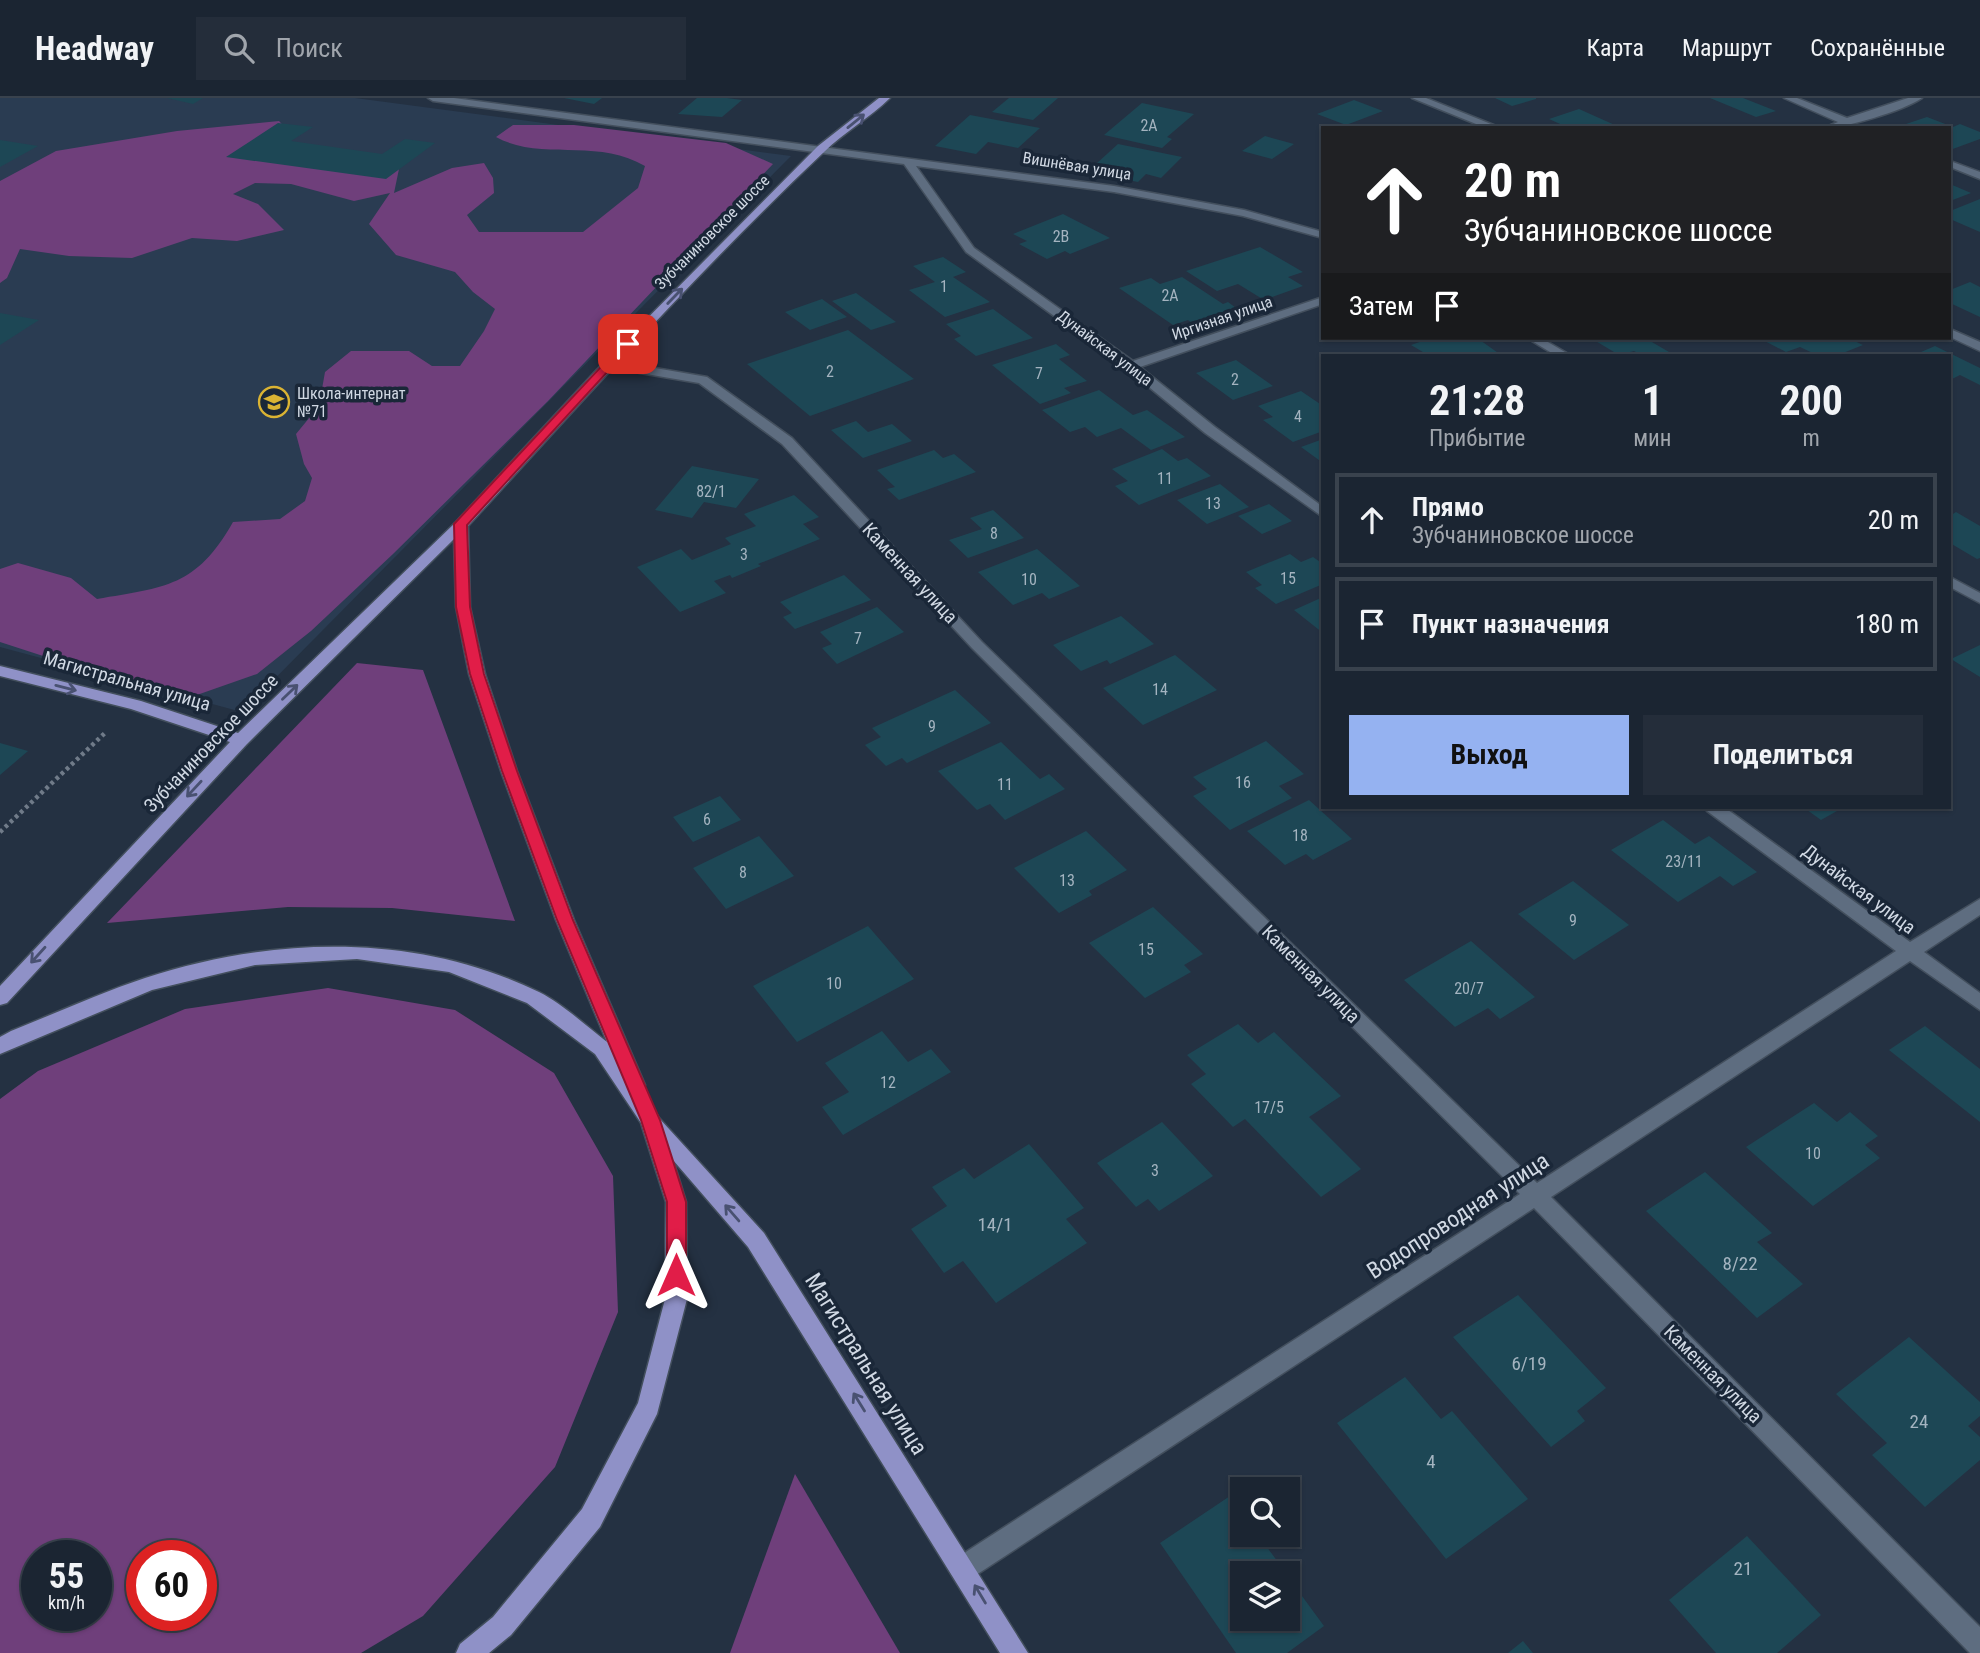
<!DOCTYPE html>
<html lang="ru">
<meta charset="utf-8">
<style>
body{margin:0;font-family:"Roboto Condensed",sans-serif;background:#242d3a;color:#f1f3f6;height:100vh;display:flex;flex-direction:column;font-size:26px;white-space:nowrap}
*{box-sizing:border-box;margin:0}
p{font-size:23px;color:#a0a5ac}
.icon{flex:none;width:38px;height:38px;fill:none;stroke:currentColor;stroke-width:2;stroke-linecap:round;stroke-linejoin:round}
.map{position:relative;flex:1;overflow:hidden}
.panel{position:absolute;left:1321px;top:256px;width:630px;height:455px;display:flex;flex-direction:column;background:#1b2532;border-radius:0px;box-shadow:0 2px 5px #0004,0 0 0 2px #39424d}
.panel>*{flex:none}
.guide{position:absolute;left:1321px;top:28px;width:630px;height:214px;border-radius:0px;box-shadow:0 2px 5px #0004,0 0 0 2px #39424d;background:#202124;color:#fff;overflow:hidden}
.controls{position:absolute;left:1230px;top:1379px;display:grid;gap:14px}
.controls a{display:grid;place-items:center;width:70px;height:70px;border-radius:0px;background:#1b2532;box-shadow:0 2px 5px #0004,0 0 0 2px #39424d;font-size:35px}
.speed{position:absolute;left:21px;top:1442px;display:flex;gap:14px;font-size:35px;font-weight:700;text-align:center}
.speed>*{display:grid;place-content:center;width:91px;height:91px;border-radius:50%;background:#1b2532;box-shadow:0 2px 5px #0004,0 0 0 2px #39424d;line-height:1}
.speed small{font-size:18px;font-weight:400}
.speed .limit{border:10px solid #d22;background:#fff;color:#111}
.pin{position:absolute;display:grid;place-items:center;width:60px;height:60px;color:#fff;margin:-30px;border-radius:14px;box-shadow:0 4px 10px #0006}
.me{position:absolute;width:77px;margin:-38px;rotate:0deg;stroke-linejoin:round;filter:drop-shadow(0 0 5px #0008)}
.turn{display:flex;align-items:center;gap:24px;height:147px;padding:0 28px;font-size:32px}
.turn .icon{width:91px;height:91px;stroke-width:2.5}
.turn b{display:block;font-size:49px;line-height:60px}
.then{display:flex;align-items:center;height:66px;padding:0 28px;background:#0003;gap:14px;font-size:26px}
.eta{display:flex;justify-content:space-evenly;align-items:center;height:119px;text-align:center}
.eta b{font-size:42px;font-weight:700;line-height:49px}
.button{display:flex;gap:14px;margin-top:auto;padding:14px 28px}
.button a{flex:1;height:80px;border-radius:0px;background:#95b2f1;color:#111;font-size:28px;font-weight:700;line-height:80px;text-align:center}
.button a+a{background:#242d3a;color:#f1f3f6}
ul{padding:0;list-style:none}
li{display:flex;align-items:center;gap:21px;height:94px;margin:0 14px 10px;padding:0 14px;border:4px solid #39424d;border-radius:0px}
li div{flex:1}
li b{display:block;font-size:26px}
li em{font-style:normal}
header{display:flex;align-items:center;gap:42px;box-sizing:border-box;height:98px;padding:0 35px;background:#1b2532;border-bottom:2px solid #39424d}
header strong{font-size:33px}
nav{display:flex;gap:38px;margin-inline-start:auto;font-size:24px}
.search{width:490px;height:63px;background:#242d3a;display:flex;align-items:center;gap:18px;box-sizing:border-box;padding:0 24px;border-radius:0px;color:#a0a5ac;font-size:26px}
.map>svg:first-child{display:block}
.built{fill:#2a3c52}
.green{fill:#6f3f7b;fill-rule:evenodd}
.building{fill:#1d4755}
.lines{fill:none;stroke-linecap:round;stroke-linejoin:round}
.minor-casing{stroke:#434f5d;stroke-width:3}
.primary-casing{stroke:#434f5d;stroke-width:3}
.path{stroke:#707b89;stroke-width:4.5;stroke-dasharray:3.5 3.5;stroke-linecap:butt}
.minor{fill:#5e6d80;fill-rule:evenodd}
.primary{fill:#8f91c7;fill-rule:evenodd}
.oneway{stroke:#495171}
.route{fill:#e11d48;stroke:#92132f;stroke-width:2}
.labels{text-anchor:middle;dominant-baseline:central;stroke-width:7;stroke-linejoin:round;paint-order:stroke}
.number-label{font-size:16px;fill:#a4b4c0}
.far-street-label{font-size:16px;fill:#d1d9e4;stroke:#1a2738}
.far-poi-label{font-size:16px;fill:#d1d9e4;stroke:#1a2738;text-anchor:start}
.street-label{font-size:19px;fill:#d1d9e4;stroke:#1a2738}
.near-number-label{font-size:19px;fill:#a4b4c0}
.near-street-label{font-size:23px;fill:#d1d9e4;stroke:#1a2738}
</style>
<header>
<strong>Headway</strong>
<div class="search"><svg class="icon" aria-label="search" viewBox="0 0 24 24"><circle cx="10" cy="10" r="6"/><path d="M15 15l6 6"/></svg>Поиск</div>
<nav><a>Карта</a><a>Маршрут</a><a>Сохранённые</a></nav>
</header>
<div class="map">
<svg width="1980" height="1555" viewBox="0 0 1980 1555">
<rect width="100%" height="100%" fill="#243142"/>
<path class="built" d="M0,0H355L791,58L242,614L0,549Z"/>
<g class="green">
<path d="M279,23L291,36L266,50L399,71L394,95L452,70L484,65L493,80L494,95L467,117L479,134H583L638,90L645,68C597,39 542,64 496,39L513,27H574L726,45L773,66L548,303L393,456L311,533L257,576L194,598L77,569L0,544V471L18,465L71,480L97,501C166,489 196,489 233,424L280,421L305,403L312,380L304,366L296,336L319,308L325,274L351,253H409L432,268H460L484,233L495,211L473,194L455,174L396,157L369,126L390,95L354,103L291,86L255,85L233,96L258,106L284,132L237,143L192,140L132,160L69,158L20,151L7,180L0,185V83L56,53L177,33Z"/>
<path d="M357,565L423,572L515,823L392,810L288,809L107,825Z"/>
<path d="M328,890L455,912L554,975L613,1078L618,1214L555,1369L423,1518L361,1555H0V1001L38,973L185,911ZM37,1458H96V1517H37ZM142,1458H201V1517H142Z"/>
<path d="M795,1376L900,1555H730Z"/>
</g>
<g class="building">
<path d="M167,0H203L193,6Z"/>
<path d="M564,0H602L594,6Z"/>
<path d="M697,0H727L742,2L722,19L678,16Z"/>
<path d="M1009,0H1058L1033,22L992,14Z"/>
<path d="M1495,0H1536V1L1512,8Z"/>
<path d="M1710,0H1743L1776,13L1756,19Z"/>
<path d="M1354,2L1383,13L1346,27L1317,16Z"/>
<path d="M1142,5L1194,16L1167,39L1172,41L1162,50L1104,37Z"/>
<path d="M1579,11L1617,28L1569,30L1549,21Z"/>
<path d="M970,17L1040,30L1018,50L988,44L976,56L935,48Z"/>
<path d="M1927,19L1953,29L1960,26L1980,34V41L1950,52V30H1910L1903,27Z"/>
<path d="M278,25L313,29L291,43L382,56L405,41L435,45L386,81L226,59Z"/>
<path d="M1265,38L1294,46L1272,61L1242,53Z"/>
<path d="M0,42L38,48L0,69Z"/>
<path d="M1118,46L1182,59L1161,80L1146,76L1138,84L1099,76L1108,68L1096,66Z"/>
<path d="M1950,86L1971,95L1950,103Z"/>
<path d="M1980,101V134L1950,121V113Z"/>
<path d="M1063,116L1110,140L1070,156L1065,153L1047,161L1019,146L1027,143L1013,136Z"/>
<path d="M1260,149L1303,174L1288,179L1303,188L1264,202L1238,186L1217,193L1186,173Z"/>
<path d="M943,159L966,174L953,179L990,204L945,219L909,192L935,184L913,168Z"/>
<path d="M1182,179L1223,206L1228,204L1236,210L1192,225L1188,222L1173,227L1119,190L1151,180L1160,186Z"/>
<path d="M1970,184L1980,189V219L1950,205V192Z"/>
<path d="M856,195L896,224L871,232L832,203Z"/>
<path d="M822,201L847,219L810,232L785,214Z"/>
<path d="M993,211L1033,240L976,258L954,241L961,238L946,226Z"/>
<path d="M0,215L39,222L0,247Z"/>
<path d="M848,232L914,281L810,318L747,266Z"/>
<path d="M1431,240H1477L1501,257H1428L1411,247Z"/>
<path d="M1602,240H1645L1669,254L1642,257L1634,253L1619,257L1594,242Z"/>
<path d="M1759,240H1848L1863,247L1838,257H1817L1800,249L1786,254Z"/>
<path d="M1056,246L1070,257L1059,261L1087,283L1064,290L1071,295L1040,306L992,267Z"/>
<path d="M1935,248L1980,270V287L1960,277L1950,282V257H1914Z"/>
<path d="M1236,262L1273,288L1233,302L1196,275Z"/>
<path d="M1099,292L1133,317L1147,312L1185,339L1151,352L1121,330L1097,339L1085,329L1070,334L1042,312Z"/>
<path d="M1301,293L1323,308V333L1293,344L1263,322L1273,319L1258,308Z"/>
<path d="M856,323L868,334L892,326L912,343L863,360L831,332Z"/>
<path d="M1323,341V365L1301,349Z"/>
<path d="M1162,351L1178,363L1187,360L1211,378L1139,407L1115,388L1128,383L1112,371Z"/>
<path d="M934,352L943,360L954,356L976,374L899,402L887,391L895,389L877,372Z"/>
<path d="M692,368L759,381L736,410L704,404L692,420L655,412Z"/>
<path d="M1220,386L1249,409L1207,426L1177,402Z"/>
<path d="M794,397L819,419L803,426L820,441L758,466L761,468L732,480L730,477L714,483L726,495L680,514L637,469L681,451L692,462L731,446L725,440L756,428L744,416Z"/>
<path d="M1269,406L1292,423L1262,436L1238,418Z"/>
<path d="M993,412L1024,440L968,460L949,442L982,431L970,420Z"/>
<path d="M1956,414L1980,428V460L1977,461L1950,445V418Z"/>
<path d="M1037,451L1080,488L1049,501L1042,495L1013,507L978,474Z"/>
<path d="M1290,456L1301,464L1313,459L1323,466V486L1276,506L1255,490L1262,487L1246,474Z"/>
<path d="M844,477L871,502L795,531L783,519L792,515L780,504Z"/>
<path d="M1323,499V535L1294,512Z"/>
<path d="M877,509L904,534L837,566L822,550L832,546L820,534Z"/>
<path d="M1121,518L1154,546L1110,566L1107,562L1081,573L1053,547Z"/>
<path d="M1980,547V579L1951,561Z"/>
<path d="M1175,557L1217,592L1143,627L1103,590Z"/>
<path d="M955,592L991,625L907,665L902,660L886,668L865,647L881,639L872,630Z"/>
<path d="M1266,643L1304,676L1279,688L1292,700L1230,732L1193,698L1207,691L1193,679Z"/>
<path d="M1001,644L1040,681L1049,676L1065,691L1005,722L990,706L977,712L938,673Z"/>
<path d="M0,645L28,653L0,677Z"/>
<path d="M720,698L741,722L693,744L673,719Z"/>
<path d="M1309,702L1352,741L1313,762L1306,756L1285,767L1247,733Z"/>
<path d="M1803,709H1844L1821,722Z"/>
<path d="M1663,722L1695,746L1709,738L1757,774L1733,788L1720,778L1678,804L1611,752Z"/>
<path d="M1086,733L1127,772L1089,793L1092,797L1059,815L1014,770Z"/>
<path d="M759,738L794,778L726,811L693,770Z"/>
<path d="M1573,783L1629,827L1574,862L1518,816Z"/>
<path d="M1153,809L1203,856L1184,867L1191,874L1145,900L1089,845Z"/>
<path d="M868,828L914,881L797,944L753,888Z"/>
<path d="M1471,843L1535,899L1500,921L1488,910L1455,929L1404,882Z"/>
<path d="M1238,926L1258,945L1274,934L1341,998L1309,1019L1361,1071L1321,1099L1245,1021L1233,1029L1191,986L1206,976L1187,957Z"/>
<path d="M1925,928L1980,971V1024L1889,952Z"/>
<path d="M882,933L908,964L931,951L951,974L843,1037L822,1009L849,994L825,965Z"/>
<path d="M1814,1005L1837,1024L1850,1014L1878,1038L1865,1047L1880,1060L1813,1108L1746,1049Z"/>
<path d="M1162,1024L1213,1078L1159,1113L1148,1101L1136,1109L1097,1065Z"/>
<path d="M1029,1046L1084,1110L1066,1121L1087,1145L996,1205L963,1163L944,1175L911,1131L947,1108L932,1089L964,1070L974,1081Z"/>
<path d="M1705,1074L1772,1135L1757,1144L1803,1186L1757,1220L1646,1113Z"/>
<path d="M1518,1197L1606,1290L1577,1313L1585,1323L1551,1349L1453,1239Z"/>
<path d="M1909,1239L1980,1304V1318L1968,1328L1980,1339V1362L1925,1409L1872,1357L1887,1345L1836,1296Z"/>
<path d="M1405,1279L1441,1321L1452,1313L1528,1401L1446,1461L1337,1325Z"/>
<path d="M1230,1398L1242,1416V1437H1258L1286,1475H1242V1521H1288V1479L1324,1528L1287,1555H1236L1160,1445Z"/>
<path d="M1747,1438L1821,1517L1777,1555H1716L1669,1502Z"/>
<path d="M1523,1543L1533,1555H1508Z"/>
</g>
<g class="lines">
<g class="minor-casing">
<g id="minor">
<path d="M428,0H454L1114,88L1244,112L1323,134V140L1243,118L1114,94L916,68L974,150L1133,263L1323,199V206L1140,269L1215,329L1323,409V419L1205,335L1127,271L966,154L904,66L433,3Z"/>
<path d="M1412,0H1426L1501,30H1486Z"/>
<path d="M1784,0H1797L1847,20L1908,0H1922C1903,13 1845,30 1824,30L1838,24Z"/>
<path d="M1950,63L1980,74V81L1950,69Z"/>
<path d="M1950,231L1980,244V253L1950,239Z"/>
<path d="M1527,240H1541L1570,257H1555Z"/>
<path d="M609,262L707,279L792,340L982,544L1537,1085L1896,853L1707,713L1705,709H1724L1910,844L1980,801V817L1924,854L1980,895V912L1910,863L1551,1099L1980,1529V1555H1970L1534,1110L973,1479L964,1482L955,1479L952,1470L955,1461L1520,1096L972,550L782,346L699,285L605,269V263Z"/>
<path d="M1950,479L1980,495V505L1950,489Z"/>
</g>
</g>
<g class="primary-casing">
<path id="primary" d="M879,0H890C870,20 844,34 824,54C699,172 584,301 468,428L470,509L485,576L517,673L574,822L645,987L641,993L659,1020L764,1135L1028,1555H1000L748,1149L673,1062L686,1104L687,1201L657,1316L600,1429L511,1537L489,1555H456L460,1546L493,1519L582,1411L638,1305L665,1201L666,1104L641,1025L595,956L527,905L449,874L357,861L255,867L152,892L0,956V939L11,933C56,915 100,895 145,880C273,838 416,834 539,894C563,906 586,928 607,944L556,822L501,673L469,576L456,509L454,441L247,646L7,905L0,907V888L230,644L131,611L0,578V568L141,603L238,635L456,424L605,263L818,48Z"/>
</g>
<path class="path" d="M0,734L106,634"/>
<use href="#minor" class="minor"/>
<use href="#primary" class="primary"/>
</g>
<defs><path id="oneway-shaft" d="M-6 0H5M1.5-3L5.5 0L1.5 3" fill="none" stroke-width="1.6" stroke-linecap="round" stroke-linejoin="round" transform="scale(1.75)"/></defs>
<g class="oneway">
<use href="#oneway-shaft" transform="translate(856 23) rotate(-39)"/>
<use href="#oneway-shaft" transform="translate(675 198) rotate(-46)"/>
<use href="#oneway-shaft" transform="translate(66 590) rotate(14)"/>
<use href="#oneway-shaft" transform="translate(290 594) rotate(-44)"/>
<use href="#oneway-shaft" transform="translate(194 691) rotate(133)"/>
<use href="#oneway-shaft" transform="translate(38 857) rotate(132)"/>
<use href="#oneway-shaft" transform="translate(732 1115) rotate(-131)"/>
<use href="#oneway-shaft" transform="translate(859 1304) rotate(-122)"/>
<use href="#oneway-shaft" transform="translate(980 1496) rotate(-121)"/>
</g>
<path class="route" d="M624,244L633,246L467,427L470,509L484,576L517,673L573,822L660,1022L686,1104V1177L683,1183L676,1186L669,1183L667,1177V1104L641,1022L557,822L502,673L470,576L456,509L454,426Z"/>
<defs>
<g id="school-ring" transform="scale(1.575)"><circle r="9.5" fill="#1a2738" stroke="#dab333" stroke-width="1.5"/><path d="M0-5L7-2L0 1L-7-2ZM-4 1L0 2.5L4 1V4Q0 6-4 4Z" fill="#dab333"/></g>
</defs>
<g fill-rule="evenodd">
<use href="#school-ring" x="274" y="304"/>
</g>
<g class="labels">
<g class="number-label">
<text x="1149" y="27">2А</text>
<text x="1061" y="138">2В</text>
<text x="944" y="188">1</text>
<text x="1170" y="197">2А</text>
<text x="830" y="273">2</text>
<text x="1039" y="275">7</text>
<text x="1235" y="281">2</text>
<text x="1298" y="318">4</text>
<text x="1165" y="380">11</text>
<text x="711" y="393">82/1</text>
<text x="1213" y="405">13</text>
<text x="994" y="435">8</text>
<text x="744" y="456">3</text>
<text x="1288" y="480">15</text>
<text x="1029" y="481">10</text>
<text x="858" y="540">7</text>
<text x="1160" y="591">14</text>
<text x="932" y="628">9</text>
<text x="1243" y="684">16</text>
<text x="1005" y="686">11</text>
<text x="707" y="721">6</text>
<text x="1300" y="737">18</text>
<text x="1684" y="763">23/11</text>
<text x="743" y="774">8</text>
<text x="1067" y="782">13</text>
<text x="1573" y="822">9</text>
<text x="1146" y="851">15</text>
<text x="834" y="885">10</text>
<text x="1469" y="890">20/7</text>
<text x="888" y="984">12</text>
<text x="1269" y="1009">17/5</text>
<text x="1813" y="1055">10</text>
<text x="1155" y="1072">3</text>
</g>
<g class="far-street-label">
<text transform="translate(1077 68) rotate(9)">Вишнёвая улица</text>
<text transform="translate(712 134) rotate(-45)">Зубчаниновское шоссе</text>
<text transform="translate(1222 220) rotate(-19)">Иргизная улица</text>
<text transform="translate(1105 250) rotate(37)">Дунайская улица</text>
</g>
<g class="far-poi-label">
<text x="297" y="295">Школа-интернат<tspan x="297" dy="18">№71</tspan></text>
</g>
<g class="street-label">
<text transform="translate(910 475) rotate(47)">Каменная улица</text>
<text transform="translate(127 583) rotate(16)">Магистральная улица</text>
<text transform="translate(211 645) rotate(-46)">Зубчаниновское шоссе</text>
<text transform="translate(1859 791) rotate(37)">Дунайская улица</text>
<text transform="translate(1311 876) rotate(45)">Каменная улица</text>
<text transform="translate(1713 1276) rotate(45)">Каменная улица</text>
</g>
<g class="near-number-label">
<text x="995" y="1126">14/1</text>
<text x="1740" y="1165">8/22</text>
<text x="1529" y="1265">6/19</text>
<text x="1919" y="1323">24</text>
<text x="1431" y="1363">4</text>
<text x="1743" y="1470">21</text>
</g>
<g class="near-street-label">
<text transform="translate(1458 1118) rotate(-33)">Водопроводная улица</text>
<text transform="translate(866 1266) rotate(58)">Магистральная улица</text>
</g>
</g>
</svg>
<div class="controls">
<a><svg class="icon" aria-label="search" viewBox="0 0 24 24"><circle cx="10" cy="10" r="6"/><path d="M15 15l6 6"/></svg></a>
<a><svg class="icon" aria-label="layers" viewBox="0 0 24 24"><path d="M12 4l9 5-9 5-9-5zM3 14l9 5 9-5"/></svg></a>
</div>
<div class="speed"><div>55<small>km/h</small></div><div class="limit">60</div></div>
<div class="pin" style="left:628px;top:246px;background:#d93025"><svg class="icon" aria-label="arrive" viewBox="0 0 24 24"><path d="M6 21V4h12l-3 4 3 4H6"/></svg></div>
<svg class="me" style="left:676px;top:1177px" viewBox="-20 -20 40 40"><path d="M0-17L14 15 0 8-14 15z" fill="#e11d48" stroke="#fff" stroke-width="4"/></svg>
<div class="guide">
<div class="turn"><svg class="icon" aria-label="ahead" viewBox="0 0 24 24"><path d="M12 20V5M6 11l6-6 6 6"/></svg><div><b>20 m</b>Зубчаниновское шоссе</div></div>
<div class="then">Затем<svg class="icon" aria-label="arrive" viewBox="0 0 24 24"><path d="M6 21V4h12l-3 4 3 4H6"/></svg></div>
</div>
<section class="panel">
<div class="eta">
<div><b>21:28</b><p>Прибытие</p></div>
<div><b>1</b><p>мин</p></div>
<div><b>200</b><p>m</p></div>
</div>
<ul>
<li><svg class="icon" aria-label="ahead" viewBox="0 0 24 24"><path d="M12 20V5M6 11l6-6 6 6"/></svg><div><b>Прямо</b><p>Зубчаниновское шоссе</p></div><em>20 m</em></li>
<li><svg class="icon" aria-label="arrive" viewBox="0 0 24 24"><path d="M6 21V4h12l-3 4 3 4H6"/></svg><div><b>Пункт назначения</b></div><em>180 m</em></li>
</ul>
<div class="button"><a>Выход</a><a>Поделиться</a></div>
</section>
</div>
